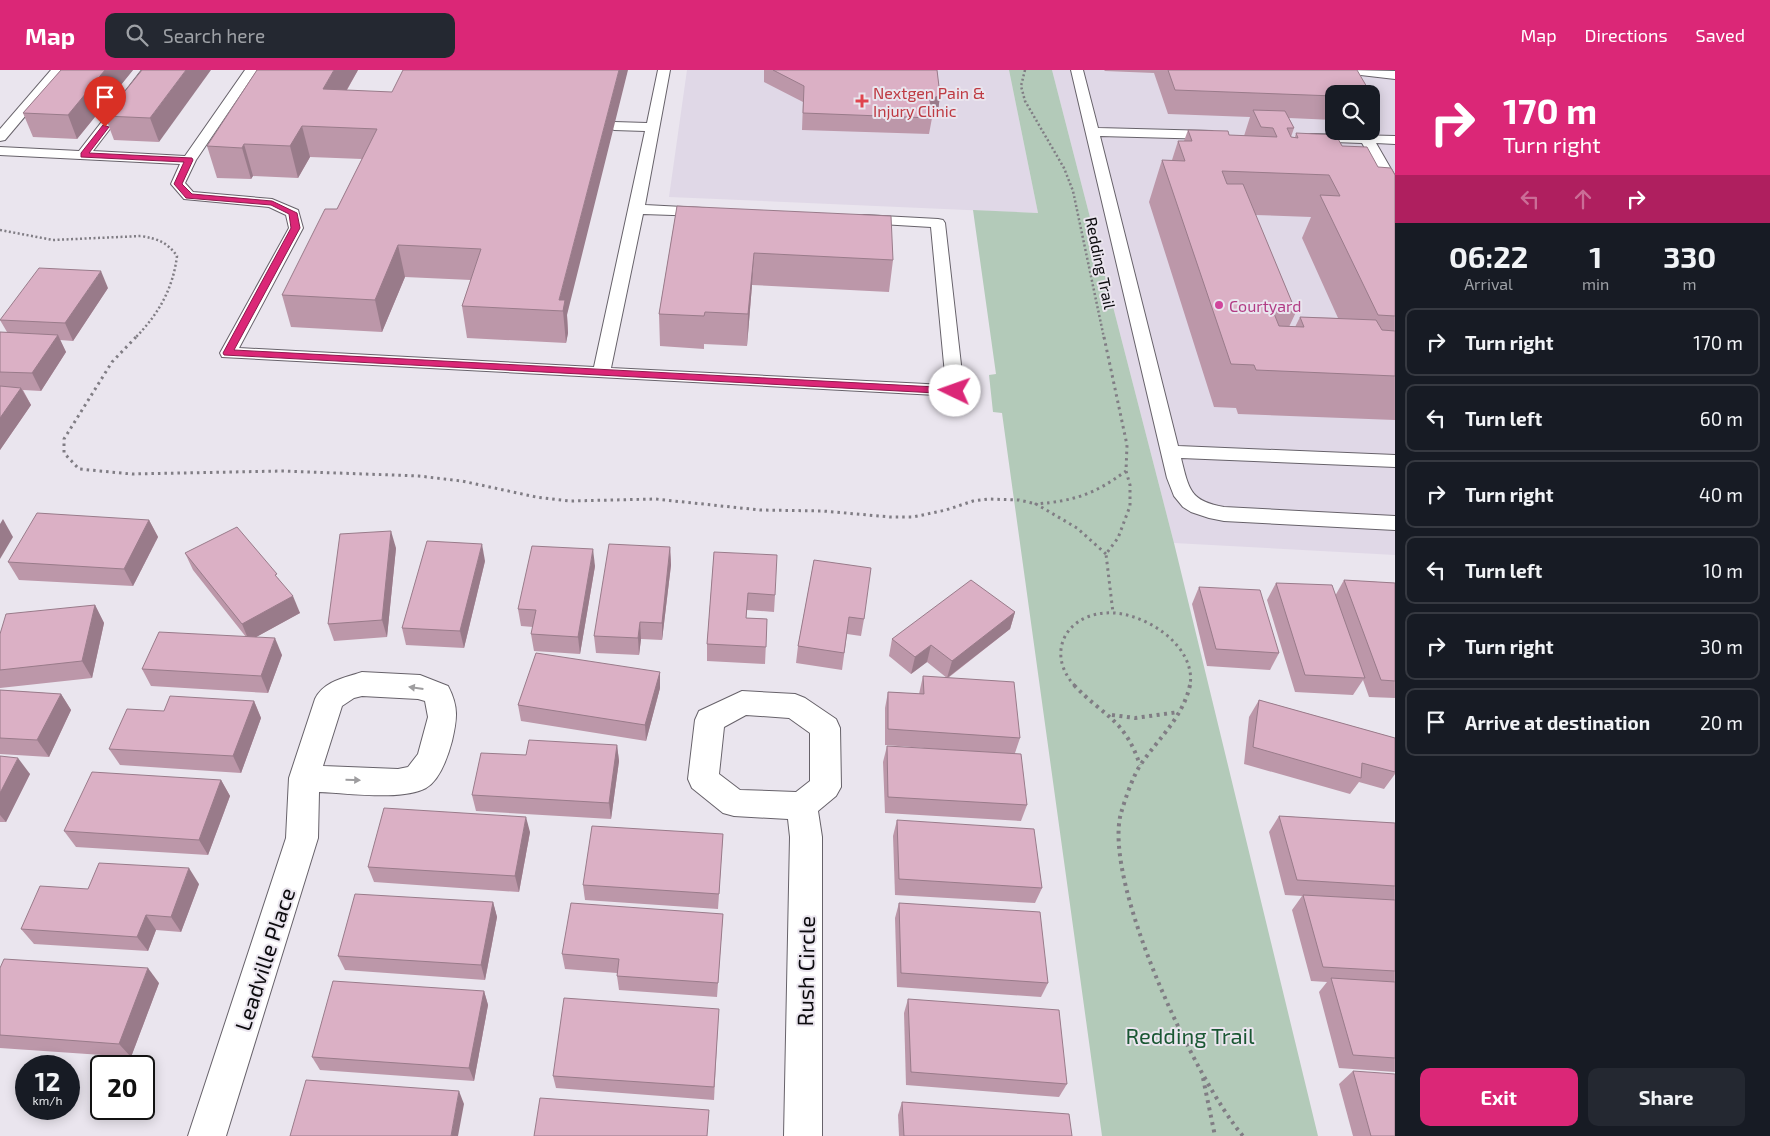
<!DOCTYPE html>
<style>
body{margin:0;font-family:"Exo 2",sans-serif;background:#242831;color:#f1f3f6;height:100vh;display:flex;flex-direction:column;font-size:19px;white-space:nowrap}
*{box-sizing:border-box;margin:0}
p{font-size:16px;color:#9ea1a6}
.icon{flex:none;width:28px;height:28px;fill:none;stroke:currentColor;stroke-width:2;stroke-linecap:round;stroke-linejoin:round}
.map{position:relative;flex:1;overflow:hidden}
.drawer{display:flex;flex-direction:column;background:#171b24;width:375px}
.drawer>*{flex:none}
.banner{background:#db2777;color:#fff;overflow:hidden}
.controls{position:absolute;left:1325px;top:15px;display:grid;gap:10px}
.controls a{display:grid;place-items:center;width:55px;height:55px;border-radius:10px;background:#171b24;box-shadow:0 2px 12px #0003;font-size:25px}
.speed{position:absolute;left:15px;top:985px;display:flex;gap:10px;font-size:25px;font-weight:700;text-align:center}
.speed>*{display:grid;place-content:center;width:65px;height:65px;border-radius:50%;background:#171b24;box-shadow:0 2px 12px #0003;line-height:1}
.speed small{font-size:12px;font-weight:400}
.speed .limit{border:2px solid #111;border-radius:8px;background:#fff;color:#111}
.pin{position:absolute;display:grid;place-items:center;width:42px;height:42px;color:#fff;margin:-51px -21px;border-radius:50% 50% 50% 0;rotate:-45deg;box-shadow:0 0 5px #0007}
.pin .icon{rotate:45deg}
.me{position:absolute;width:55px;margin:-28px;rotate:273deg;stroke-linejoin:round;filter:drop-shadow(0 0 4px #0008)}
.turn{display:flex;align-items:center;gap:18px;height:105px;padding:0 25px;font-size:22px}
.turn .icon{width:65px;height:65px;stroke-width:2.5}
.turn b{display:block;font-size:35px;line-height:42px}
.lanes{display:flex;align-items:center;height:48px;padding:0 25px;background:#0003;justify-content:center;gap:25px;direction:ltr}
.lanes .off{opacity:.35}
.eta{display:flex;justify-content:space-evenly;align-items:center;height:85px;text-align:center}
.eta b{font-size:30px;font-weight:700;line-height:35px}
.cta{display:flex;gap:10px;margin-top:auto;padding:10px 25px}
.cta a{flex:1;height:58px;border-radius:10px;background:#db2777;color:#fff;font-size:20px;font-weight:700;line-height:58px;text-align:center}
.cta a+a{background:#242831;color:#f1f3f6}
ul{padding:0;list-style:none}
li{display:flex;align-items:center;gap:15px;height:68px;margin:0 10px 8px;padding:0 15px;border:2px solid #363941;border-radius:10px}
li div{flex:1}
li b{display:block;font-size:19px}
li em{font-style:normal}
header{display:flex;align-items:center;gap:30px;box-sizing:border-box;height:70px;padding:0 25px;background:#db2777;color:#fff}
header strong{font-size:24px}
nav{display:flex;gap:28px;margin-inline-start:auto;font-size:18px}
.search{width:350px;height:45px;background:#242831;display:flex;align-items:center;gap:12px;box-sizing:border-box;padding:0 18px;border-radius:10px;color:#9ea1a6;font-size:19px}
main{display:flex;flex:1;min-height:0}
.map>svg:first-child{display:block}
.built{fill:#e0d8e7;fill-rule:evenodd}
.green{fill:#b3cab9}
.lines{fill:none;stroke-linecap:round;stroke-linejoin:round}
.lane-casing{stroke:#67626a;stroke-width:2}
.street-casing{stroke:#67626a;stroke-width:2}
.path-far2{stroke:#807d84;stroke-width:2.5;stroke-dasharray:2 2.5;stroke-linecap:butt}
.path-far1{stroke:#807d84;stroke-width:3;stroke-dasharray:2.5 4;stroke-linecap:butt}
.path{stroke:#807d84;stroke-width:4;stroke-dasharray:3 4.5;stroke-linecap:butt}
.lane{fill:#fff;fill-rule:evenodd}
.street{fill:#fff;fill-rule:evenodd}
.wall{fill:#bc97a9;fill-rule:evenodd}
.shaded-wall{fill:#997b8a}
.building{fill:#dbb0c5;stroke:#997b8a}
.oneway{fill:#9e9d9f}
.route{fill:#db2777;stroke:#8e194d}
.health-dot{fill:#e0444e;stroke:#eae5ee;stroke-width:2}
.hotel-dot{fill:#d1479c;stroke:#eae5ee;stroke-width:2}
.labels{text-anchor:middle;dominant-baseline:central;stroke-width:4;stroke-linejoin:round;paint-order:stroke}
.far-health-label{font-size:16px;fill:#be3a42;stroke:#eae5ee;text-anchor:start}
.far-street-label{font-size:16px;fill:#0c0b0e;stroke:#eae5ee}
.far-hotel-label{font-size:16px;fill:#b23c85;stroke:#eae5ee;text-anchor:start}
.near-street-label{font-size:22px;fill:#0c0b0e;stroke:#eae5ee}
.near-park-label{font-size:22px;fill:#1a5733;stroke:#eae5ee}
</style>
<header>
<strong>Map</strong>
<div class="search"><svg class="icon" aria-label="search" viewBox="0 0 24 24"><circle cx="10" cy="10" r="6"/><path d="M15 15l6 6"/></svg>Search here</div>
<nav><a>Map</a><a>Directions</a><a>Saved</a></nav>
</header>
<main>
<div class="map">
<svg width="1395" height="1066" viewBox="0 0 1395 1066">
<rect width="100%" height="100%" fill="#eae5ee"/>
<g class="built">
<path d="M687,0H1009L1038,143L669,127Z"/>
<path d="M1052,0H1395V485L1174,473ZM1334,24H1371V61H1334Z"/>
</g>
<path class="green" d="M1009,0H1052L1174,473L1318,1066H1102L1002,343L993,342L989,305L996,304L973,140L1038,143Z"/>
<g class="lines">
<g class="lane-casing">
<g id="lane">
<path d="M51,0H64L5,70L0,71V59Z"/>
<path d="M142,0H155L93,81L185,86L245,0H257L196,90L185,113L193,122L272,129L298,140L303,158L239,278L594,297L645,61L614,60L607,56L614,52L647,53L658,0H670L645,135L702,138L707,139L709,142L707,145L702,146L643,144L611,298L946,315L931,157L864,153L859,152L857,149L859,146L864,145L938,149L943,150L945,153L964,321L961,325L955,326L222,287L220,283L289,158L286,145L269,137L184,129L171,114L180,94L0,85V77L79,81Z"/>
<path d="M1071,0H1083L1098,58L1212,61L1219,65L1212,69L1100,66L1178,376L1395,385V397L1181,388C1189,420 1190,431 1224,437L1395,446V460L1224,451L1209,448L1191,442L1183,437L1174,426L1167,408Z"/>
<path d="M1346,0L1395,1V9L1352,4Z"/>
<path d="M1311,64L1395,66V74L1376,73L1395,106V123L1390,122L1388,119L1362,73L1306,71L1304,68L1306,65Z"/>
</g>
</g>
<g class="street-casing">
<g id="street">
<path d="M362,602L420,605L448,616C459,637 457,649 452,671C448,686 440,710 426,718C402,731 347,723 319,722L318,768L226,1066H188L286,768L289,708L315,629C324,611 344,608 362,602ZM362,626L418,629L425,631L428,647L418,684L408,697L398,699L323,696L342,636L354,628Z"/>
<path d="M742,621L795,624L805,628L836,649L840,658L841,717L836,726L818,741L822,767V1066H784L790,767L788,749L734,746L723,743L692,718L688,709L695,650L699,641ZM746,645L789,648L810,663V711L796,722L740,720L719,704L724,657Z"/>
</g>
</g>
<g class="path-far2">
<path d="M1025,0L1021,16L1025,31L1064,98L1073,121L1104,268"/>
<path d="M0,160L53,170L141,166C158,169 167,172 177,186C173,219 158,245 135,268"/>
</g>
<g class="path-far1">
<path d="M136,267L112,292L64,369V383L79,399L132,404L282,401L419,406L462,411L536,427L570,431L655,429L760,440L823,441L890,447H913L946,440L973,431L988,429L1019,430L1036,434"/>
<path d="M1104,267L1127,375L1126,401L1130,415V436L1118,468L1106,484L1113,543"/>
<path d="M1106,484L1077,458L1036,434C1074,431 1095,424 1126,401"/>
<path d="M1075,616C1046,585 1064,546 1105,543C1142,540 1197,575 1190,616"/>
</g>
<g class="path">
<path d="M1074,615C1104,647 1124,648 1140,695"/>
<path d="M1190,615C1183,647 1159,668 1141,694C1132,708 1126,727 1121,743C1102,813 1197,1012 1243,1066"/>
<path d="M1112,645L1135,648L1179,642"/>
<path d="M1203,1008L1215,1066"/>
</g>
<use href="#lane" class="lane"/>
<use href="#street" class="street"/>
</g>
<g class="wall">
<path d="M61,0H133L77,69L33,67L23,43Z"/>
<path d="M142,0L159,72L114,70L105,46Z"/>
<path d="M358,0L347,20L567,245L568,263L566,273L467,268L462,236L471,210L405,207L382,262L291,257L282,225L337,139L362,89L310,87L298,108L253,106L251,109L217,108L207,76Z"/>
<path d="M764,0H937L940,25L938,42L932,45V48L929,64L802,60L803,32L764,12Z"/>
<path d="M1104,0H1357L1334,24V50L1289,48L1294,58L1291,67H1295L1296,63L1342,76L1378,97L1395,105V350L1238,344L1236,338L1214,337L1149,132L1162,90H1172L1178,71H1184L1188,60L1229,65L1244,66L1250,47L1168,44L1154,3L1105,1ZM1255,145L1311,147L1302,168L1338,248L1300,247L1295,257H1289L1296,242Z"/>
<path d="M677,136L893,190L889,222L752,215L747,276L704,274V279L660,276L659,244Z"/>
<path d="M108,218L73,271L60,270L66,282L41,321L23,320L31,335L0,380V262H7L0,250Z"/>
<path d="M149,450L158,467L133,516L19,510L8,492Z"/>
<path d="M670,477L671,495L662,570L641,569L639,585L596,583L594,566Z"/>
<path d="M396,478L387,567L334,571L328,554Z"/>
<path d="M714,482L775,525L774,542L747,540L746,548L767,549L765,594L707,591V574Z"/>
<path d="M185,483L278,508L300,543L256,567L282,585L268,623L151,616L142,599L246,567L193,500Z"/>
<path d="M814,490L864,549L861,566L847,564L842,600L796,593L798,576Z"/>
<path d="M485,491L464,578L406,575L402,558Z"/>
<path d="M595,496L580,584L534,581L531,564L533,557L521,556L518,539Z"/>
<path d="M1344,510L1395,513V628L1369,627L1363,610L1353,625L1295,622L1267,530L1276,513L1335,526Z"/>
<path d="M1199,517L1279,583L1270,600L1207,596L1192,534Z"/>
<path d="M95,535L104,553L92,608L0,618V564Z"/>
<path d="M1015,542L1010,559L948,608L1020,668L1015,683L1027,735L1021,751L885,743L883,692L887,676L938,679L885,675V638L888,622L919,624L923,606L947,608L927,592L911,604L889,586L892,569Z"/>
<path d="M660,602V618L646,671L521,651L518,635Z"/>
<path d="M0,620L61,624L71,640L49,687L0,684Z"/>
<path d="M1259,630L1395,668V704L1384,719L1359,712L1350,724L1244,694L1249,647Z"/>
<path d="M254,631L261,648L241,703L120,695L109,679L164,641Z"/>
<path d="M617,675L619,691L611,749L476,741L472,725L526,685Z"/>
<path d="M0,686L30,704L6,752H0Z"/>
<path d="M221,710L230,726L208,785L76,777L64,761Z"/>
<path d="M1279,746L1395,753V1002L1339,998L1319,922L1327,912L1311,911L1292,840L1302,826L1285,825L1269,762Z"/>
<path d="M897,750L1042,818L1035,833L895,825L893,766Z"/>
<path d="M530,762L519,822L374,812L368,797Z"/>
<path d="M723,764L718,839L585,830L583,815Z"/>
<path d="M199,814L181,862L156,860L148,881L34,874L21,859L88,819Z"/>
<path d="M493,832L497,847L485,910L345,900L338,886Z"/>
<path d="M899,833L1048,913L1041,927L897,917L895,848Z"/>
<path d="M723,844L717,927L619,920L617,906V903L565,899L562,884Z"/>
<path d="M0,898L159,913L131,987L0,978Z"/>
<path d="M484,921L488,935L474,1011L320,1000L312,987Z"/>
<path d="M908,929L1067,1014L1059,1027L906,1015L904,943Z"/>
<path d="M718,953L714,1030L556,1018L553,1006Z"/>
<path d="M1353,1001L1395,1066H1353L1339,1014Z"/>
<path d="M902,1032L1072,1066H899L898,1045Z"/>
</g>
<g class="shaded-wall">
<path d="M105,0H133L77,69L68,45Z"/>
<path d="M186,0H211L159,72L150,48Z"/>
<path d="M334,0H358L330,49L323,19Z"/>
<path d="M619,0H628L567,245L568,263L566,273L563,241L559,230Z"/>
<path d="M940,25L938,42L928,47L930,30Z"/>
<path d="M302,56L310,87L298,108L290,76Z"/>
<path d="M244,74L253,106L251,109L242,78Z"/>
<path d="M398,175L405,207L382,262L375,230Z"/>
<path d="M754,183L752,215L747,276L748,244Z"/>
<path d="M101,201L108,218L73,271L65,253Z"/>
<path d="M58,265L66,282L41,321L32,303Z"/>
<path d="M21,318L31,335L0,380V348Z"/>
<path d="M3,449L13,467L0,489V454Z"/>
<path d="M149,450L158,467L133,516L124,499Z"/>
<path d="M391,461L396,478L387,567L382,550Z"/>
<path d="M482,474L485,491L464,578L460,561Z"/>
<path d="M670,477L671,495L662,570V553Z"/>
<path d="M593,479L595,496L580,584L578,567Z"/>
<path d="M293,526L300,543L249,571L242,554Z"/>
<path d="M95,535L104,553L92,608L82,591Z"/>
<path d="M1015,542L1010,559L947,608L952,591Z"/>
<path d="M640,552L641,569L639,585L638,568Z"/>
<path d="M275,568L282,585L268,623L261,606Z"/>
<path d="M931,575L927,592L911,604L915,587Z"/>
<path d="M660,602V618L646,671L645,655Z"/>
<path d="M61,624L71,640L49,687L37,670Z"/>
<path d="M254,631L261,648L241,703L233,686Z"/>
<path d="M617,675L619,691L611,749L609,733Z"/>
<path d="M18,688L30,704L6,752L0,745V723Z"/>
<path d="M221,710L230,726L208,785L199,770Z"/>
<path d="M526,747L530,762L519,822L515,806Z"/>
<path d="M189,798L199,814L181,862L171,847Z"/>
<path d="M493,832L497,847L485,910L481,895Z"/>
<path d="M146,845L156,860L148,881L137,867Z"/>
<path d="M148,898L159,913L131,987L119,974Z"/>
<path d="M484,921L488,935L474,1011L469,998Z"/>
<path d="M459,1021L464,1034L458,1066H451Z"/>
</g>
<g class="building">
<path d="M61,0H105L68,45L23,43Z"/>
<path d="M142,0H186L150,48L105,46Z"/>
<path d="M257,0H334L323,19L392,22L403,0H619L559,230H565L563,241L462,236L481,179L398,175L375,230L282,225L325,139H337L377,59L302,56L290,76L244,74L242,78L207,76Z"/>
<path d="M773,0H937L940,25L930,30L932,48L803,43L804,16Z"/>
<path d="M1168,0H1357L1371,24H1334V26L1175,20Z"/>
<path d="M1253,40L1285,41L1294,58H1287L1291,67L1298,68L1296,63L1336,65L1342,76L1367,77L1378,97L1391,98L1395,105V246L1378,245L1320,125L1340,126L1329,105L1222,101L1227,114H1243L1296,242L1273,241L1279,256L1304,257L1300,247L1376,250L1382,260L1395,261V306L1256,300L1254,295L1231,294L1162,90L1185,91L1178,71H1192L1188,60L1228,61L1229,65L1277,67L1273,58L1261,57Z"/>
<path d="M677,136L891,146L893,190L754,183L748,244L705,242L704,246L659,244Z"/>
<path d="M39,198L101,201L65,253L0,250Z"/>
<path d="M0,262L58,265L32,303L0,302Z"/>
<path d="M0,316L21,318L0,348Z"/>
<path d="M37,443L149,450L124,499L8,492Z"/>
<path d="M237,457L277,504L275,505L293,526L242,554L185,483Z"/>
<path d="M391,461L382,550L328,554L340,464Z"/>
<path d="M427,471L482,474L460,561L402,558Z"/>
<path d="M609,474L670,477L662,553L640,552L638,568L594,566Z"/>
<path d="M532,476L593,479L578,567L531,564L536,540L518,539Z"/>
<path d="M714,482L777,485L775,525L748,523L746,548L767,549L766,577L707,574Z"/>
<path d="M814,490L871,498L864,549L849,547L844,583L798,576Z"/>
<path d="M971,510L1015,542L952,591L931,575L915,587L892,569Z"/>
<path d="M1344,510L1395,513V611L1381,610Z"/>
<path d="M1276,513L1332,515L1365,608L1305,605Z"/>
<path d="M1199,517L1260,520L1279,583L1216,579Z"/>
<path d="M95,535L82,591L0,600V564L6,544Z"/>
<path d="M159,562L275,568L261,606L142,599Z"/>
<path d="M536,583L660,602L645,655L518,635Z"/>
<path d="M923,606L1014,612L1020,668L888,659V622L924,624Z"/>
<path d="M0,620L61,624L37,670L0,668Z"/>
<path d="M170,626L254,631L233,686L109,679L127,639L164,641Z"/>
<path d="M1259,630L1395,668V702L1362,693L1361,708L1253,677Z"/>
<path d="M529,670L617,675L609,733L472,725L481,683L526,685Z"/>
<path d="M887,676L1021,684L1027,735L888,727Z"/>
<path d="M0,686L18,688L0,723Z"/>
<path d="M92,702L221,710L199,770L64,761Z"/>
<path d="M384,738L526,747L515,806L368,797Z"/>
<path d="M1279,746L1395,753V816L1297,810Z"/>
<path d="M897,750L1034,759L1042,818L899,809Z"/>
<path d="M592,756L723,764L719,824L583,815Z"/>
<path d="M99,793L189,798L171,847L146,845L137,867L21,859L40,816L88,819Z"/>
<path d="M355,824L493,832L481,895L338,886Z"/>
<path d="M1303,825L1395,830V901L1323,897Z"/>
<path d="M571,833L723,844L718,913L617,906L619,889L562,884Z"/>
<path d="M899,833L1040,842L1048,913L901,903Z"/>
<path d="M4,889L148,898L119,974L0,965V898Z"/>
<path d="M1331,908L1395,912V988L1353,985Z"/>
<path d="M333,911L484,921L469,998L312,987Z"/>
<path d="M564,928L719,939L714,1017L553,1006Z"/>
<path d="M908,929L1059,940L1067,1014L911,1002Z"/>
<path d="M1353,1001L1395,1004V1066H1371Z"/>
<path d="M306,1010L459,1021L451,1066H290Z"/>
<path d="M540,1028L709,1040L707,1066H534Z"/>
<path d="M902,1032L1069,1044L1072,1066H904Z"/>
</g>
<defs><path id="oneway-solid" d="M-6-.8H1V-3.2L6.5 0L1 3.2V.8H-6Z" transform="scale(1.25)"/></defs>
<g class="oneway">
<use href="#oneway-solid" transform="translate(416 618) rotate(-172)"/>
<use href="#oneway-solid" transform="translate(353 710) rotate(2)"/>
</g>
<path class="route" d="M103,55L109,57L89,83L192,88L193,90L182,114L192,124L272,131L297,143L300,158L234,280L955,318L960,321L955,324L224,285L223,283L291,158L289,144L271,135L186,128L174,114L184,92L81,87V83Z"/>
<path class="health-dot" d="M859.5 23.5h5v5h5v5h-5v5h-5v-5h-5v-5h5z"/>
<circle class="hotel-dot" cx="1219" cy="235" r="5"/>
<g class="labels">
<g class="far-health-label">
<text x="873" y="22">Nextgen Pain &amp;<tspan x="873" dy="18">Injury Clinic</tspan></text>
</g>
<g class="far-street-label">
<text transform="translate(1101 193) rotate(78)">Redding Trail</text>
</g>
<g class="far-hotel-label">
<text x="1229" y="235">Courtyard</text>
</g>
<g class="near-street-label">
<text transform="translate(264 889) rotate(-72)">Leadville Place</text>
<text transform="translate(805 901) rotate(-89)">Rush Circle</text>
</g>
<g class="near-park-label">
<text x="1190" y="965">Redding Trail</text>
</g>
</g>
</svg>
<div class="controls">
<a><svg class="icon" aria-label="search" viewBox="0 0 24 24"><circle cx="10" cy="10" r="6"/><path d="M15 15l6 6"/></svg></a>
</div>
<div class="speed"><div>12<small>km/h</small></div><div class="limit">20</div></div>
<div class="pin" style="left:105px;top:57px;background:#d93025"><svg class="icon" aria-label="arrive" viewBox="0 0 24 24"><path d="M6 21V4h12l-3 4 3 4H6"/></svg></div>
<svg class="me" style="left:955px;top:321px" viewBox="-20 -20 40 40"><circle r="19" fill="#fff"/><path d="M0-13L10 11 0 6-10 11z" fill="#db2777"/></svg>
</div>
<section class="drawer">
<div class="banner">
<div class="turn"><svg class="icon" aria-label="right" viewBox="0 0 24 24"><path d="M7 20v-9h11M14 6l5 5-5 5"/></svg><div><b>170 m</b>Turn right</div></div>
<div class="lanes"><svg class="icon off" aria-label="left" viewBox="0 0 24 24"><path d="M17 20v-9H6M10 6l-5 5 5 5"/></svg><svg class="icon off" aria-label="ahead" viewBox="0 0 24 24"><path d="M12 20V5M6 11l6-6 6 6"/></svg><svg class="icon" aria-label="right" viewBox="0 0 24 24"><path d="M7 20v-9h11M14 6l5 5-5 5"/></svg></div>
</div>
<div class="eta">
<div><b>06:22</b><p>Arrival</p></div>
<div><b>1</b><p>min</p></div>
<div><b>330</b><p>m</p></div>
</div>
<ul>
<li><svg class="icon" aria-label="right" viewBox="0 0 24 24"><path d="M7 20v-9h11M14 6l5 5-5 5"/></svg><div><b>Turn right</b></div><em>170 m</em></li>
<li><svg class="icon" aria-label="left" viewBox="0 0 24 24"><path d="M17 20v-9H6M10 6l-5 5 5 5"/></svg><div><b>Turn left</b></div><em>60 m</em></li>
<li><svg class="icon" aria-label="right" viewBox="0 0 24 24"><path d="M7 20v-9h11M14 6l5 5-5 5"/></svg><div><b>Turn right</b></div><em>40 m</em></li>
<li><svg class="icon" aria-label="left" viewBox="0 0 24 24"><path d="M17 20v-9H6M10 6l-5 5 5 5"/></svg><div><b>Turn left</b></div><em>10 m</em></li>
<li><svg class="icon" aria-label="right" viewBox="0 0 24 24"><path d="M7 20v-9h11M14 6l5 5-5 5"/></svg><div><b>Turn right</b></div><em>30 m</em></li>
<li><svg class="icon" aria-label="arrive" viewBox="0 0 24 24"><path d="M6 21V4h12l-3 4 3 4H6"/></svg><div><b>Arrive at destination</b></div><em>20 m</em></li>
</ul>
<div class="cta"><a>Exit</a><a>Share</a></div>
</section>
</main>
